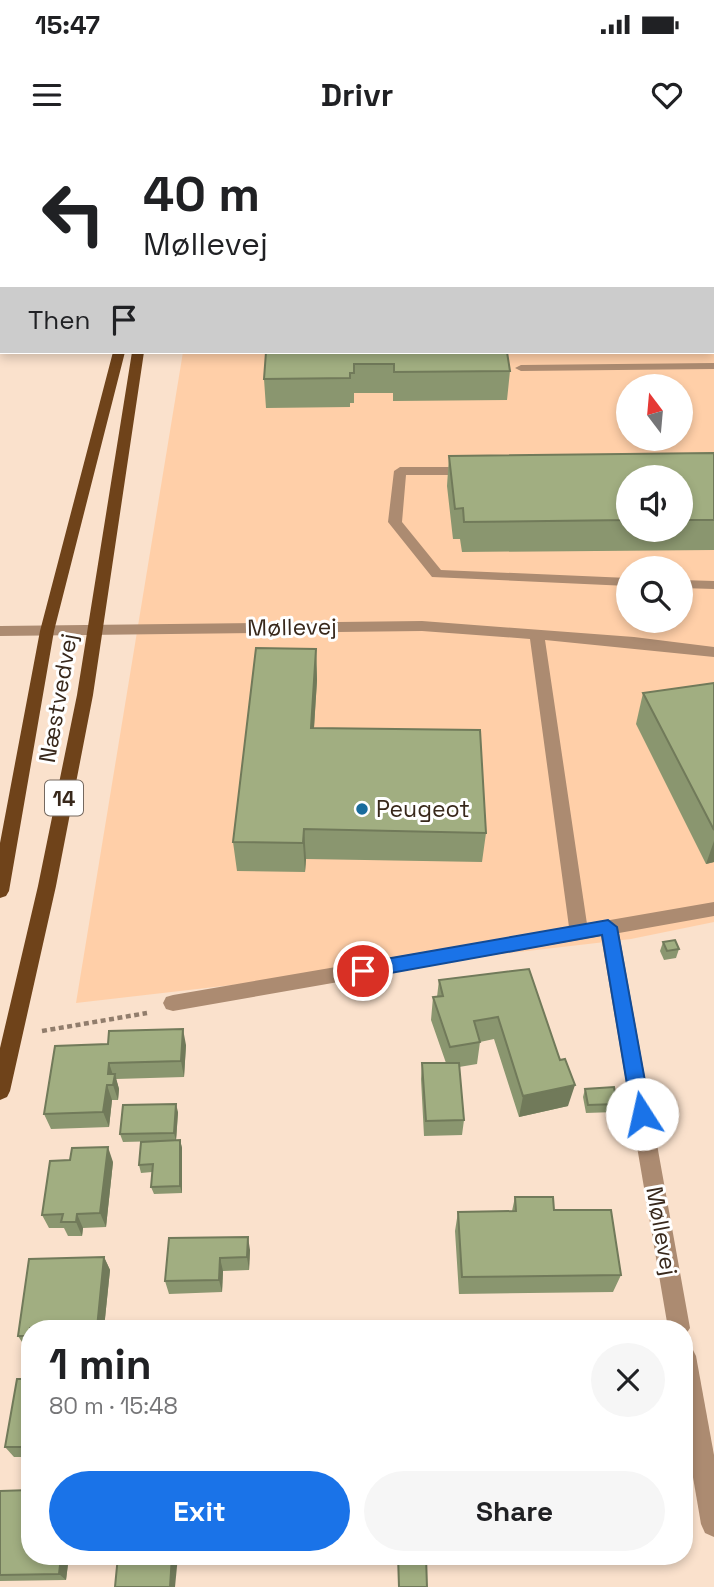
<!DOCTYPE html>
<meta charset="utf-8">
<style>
body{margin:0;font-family:"Space Grotesk",sans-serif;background:#f6f6f6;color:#202124;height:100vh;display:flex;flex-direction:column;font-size:26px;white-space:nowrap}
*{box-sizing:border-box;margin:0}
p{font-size:23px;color:#757577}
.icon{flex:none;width:38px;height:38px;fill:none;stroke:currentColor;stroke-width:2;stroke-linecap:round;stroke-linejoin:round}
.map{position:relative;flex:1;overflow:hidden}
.side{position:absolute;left:21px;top:1180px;width:672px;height:245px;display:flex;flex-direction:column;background:#fff;border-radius:28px;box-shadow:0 4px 10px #0003}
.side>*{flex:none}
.hud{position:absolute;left:0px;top:0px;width:714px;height:214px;box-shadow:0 4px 10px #0003;background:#fff;color:#202124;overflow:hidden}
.needle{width:46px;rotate:344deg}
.controls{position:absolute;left:616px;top:234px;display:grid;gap:14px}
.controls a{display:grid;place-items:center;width:77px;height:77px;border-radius:50%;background:#fff;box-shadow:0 4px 10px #0003;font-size:35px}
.pin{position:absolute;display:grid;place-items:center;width:60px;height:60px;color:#fff;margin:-30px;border:4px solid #fff;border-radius:50%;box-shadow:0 2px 7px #0007}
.me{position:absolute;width:77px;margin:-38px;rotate:350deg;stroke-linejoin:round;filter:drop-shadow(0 0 5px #0008)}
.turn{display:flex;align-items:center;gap:24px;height:147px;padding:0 28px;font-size:32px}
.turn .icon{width:91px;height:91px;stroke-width:2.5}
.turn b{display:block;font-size:49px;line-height:60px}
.then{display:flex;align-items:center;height:66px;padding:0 28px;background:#0003;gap:14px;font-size:26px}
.round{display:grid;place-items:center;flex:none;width:74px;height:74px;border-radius:37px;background:#f6f6f6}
.overview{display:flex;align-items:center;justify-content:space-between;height:119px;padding:0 28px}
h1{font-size:42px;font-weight:600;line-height:52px}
.button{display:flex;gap:14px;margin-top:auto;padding:14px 28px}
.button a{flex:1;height:80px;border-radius:42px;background:#1a73e8;color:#fff;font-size:28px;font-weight:600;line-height:80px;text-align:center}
.button a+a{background:#f6f6f6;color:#202124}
.status{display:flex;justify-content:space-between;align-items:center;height:49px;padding:0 35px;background:#fff;direction:ltr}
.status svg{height:19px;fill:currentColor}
header{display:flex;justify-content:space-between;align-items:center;height:91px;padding:0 28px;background:#fff;font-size:32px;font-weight:600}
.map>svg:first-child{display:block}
.built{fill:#ffcfa8;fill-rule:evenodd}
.green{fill:#ccb0fd}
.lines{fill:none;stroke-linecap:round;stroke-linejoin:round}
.path{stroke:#917d6c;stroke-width:4.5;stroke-dasharray:5 3.5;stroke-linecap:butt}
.minor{fill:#ac8b71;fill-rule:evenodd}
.major{fill:#6f431a;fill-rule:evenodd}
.wall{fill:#8a966f;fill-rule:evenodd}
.shaded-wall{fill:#717a5a}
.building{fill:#a1ae81;stroke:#717a5a;stroke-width:2}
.route{fill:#1a73e8;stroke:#114b97;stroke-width:2}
.poi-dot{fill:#196c9d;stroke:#fff;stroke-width:2.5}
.labels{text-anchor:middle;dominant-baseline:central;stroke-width:6;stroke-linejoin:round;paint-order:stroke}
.shield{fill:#fff;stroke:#74685f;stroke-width:2}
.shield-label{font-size:21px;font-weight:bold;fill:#38281b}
.street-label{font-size:23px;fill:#38281b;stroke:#fff}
.poi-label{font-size:23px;fill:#38281b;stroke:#fff;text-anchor:start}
</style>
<div class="status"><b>15:47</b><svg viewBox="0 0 49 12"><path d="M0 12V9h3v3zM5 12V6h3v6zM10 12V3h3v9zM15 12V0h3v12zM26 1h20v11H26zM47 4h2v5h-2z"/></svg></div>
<header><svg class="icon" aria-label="menu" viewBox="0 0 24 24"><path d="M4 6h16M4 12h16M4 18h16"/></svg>Drivr<svg class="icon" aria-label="heart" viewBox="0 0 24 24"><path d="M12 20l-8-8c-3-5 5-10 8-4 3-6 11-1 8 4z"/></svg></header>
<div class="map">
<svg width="714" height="1447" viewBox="0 0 714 1447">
<rect width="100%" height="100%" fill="#fae1cc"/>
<path class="built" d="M218,0H714V782L631,799L76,863L183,212H712V2ZM628,247H681V299H628ZM628,338H681V390H628ZM628,429H681V481H628Z"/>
<path class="green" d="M0,0H140L2,2L0,129Z"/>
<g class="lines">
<path class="path" d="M42,891L147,873"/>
<g class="minor">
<path d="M85,0H93L84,2Z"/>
<path d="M679,0H687L688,2H679Z"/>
<rect x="712" y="24" width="2" height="6"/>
<path d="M712,59L714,60V69L712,68Z"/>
<rect x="712" y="85" width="2" height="6"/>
<rect x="712" y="147" width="2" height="6"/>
<path d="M714,223V229L521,231L515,228L521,225Z"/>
<path d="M400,327H472L478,331L472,335H406L402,382L441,430L628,438V446L432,437L388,382L394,331Z"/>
<path d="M681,440L714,441V449L681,448Z"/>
<path d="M422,481L634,497L714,507V517L545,500L587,784L714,762V776L619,793L690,1188L684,1197V1188H668L601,796L173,871L166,869L163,863L166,857L173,855L569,787L530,499L422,491L0,496V486Z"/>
<path d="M684,1204L692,1208L696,1216L714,1315V1397L705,1393L701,1384L684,1285Z"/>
</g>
<g class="major">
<rect x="168" y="0" width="8" height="2"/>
<path d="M113,212H125L54,491L9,751L6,756L0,758V703L40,491Z"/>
<path d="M132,212H144L93,555L56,746L10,951L7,957L0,960V908L38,746L77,555Z"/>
</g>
</g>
<g class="wall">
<path d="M292,0H547L546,2H292Z"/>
<path d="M266,212L510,231L507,260L393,261V253H354V263H350V267L266,268L264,239Z"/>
<path d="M714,313V410L462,412L460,399H453L447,346L449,316ZM628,338H681V390H628Z"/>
<path d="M316,509L317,540L314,588L486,693L482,722L306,719L305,732L237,731L233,702Z"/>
<path d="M714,543V722L706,724L636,584L643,553Z"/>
<path d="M663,802L679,809L676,818L664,820L660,811Z"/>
<path d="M529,829L568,966L519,977L494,899L480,902L477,924L459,927L464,980L462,995L424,996L421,939L422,923H446L431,880L433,857H437L439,840Z"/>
<path d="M186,905L184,937L116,939L119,949L118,960H112L109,987L51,989L44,974L55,906Z"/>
<path d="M585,949L617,964L615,972L586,973L583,957Z"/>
<path d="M178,972L176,1000H180L182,1008V1053L154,1054L151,1047L152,1032L141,1033L139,1025L163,1001L123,1002L120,994Z"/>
<path d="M113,1022L106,1087L83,1088L82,1096H68L64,1088H49L42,1075Z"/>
<path d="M515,1057L554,1070L621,1135L613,1152L459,1154L455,1091L458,1072L512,1071Z"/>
<path d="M169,1098L250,1110L249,1130L223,1131L222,1152L169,1154L165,1141Z"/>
<path d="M104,1117L110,1130L104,1188H30V1207L26,1208L18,1196Z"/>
<path d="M30,1239V1317H14L5,1307Z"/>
<path d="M0,1351L69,1416L66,1440L0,1441Z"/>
</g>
<g class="shaded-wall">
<path d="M316,509L317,540L312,618L311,588Z"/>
<path d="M304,689L306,719L305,732L303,703Z"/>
<path d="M714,701V722L706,724Z"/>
<path d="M183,889L186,905L184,937L181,921Z"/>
<path d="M109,923L114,938L115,934L119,949L118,960L113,945L108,934Z"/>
<path d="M107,945L112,960L109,987L103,972Z"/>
<path d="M575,945L568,966L519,977L523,956Z"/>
<path d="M176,964L178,972L176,1001L174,993Z"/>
<path d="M180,1000L182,1008V1053L180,1046Z"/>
<path d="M108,1007L113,1022L106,1087L100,1073Z"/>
<path d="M77,1074L83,1088L82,1096L76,1082Z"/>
<path d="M248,1097L250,1110L249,1130L247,1117Z"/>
<path d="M104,1117L110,1130L104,1188H97Z"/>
<path d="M220,1118L223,1131L222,1152L219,1140Z"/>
<path d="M61,1416H69L66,1440L59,1434Z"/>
<path d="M172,1416H178L175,1447H170Z"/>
</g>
<g class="building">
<rect x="292" y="0" width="212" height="2"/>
<path d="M621,0H671L672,1L622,2Z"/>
<path d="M266,212H507L510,231L394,232V224H354V233H350V238L264,239Z"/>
<path d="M714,313V380H681V338H628V380L464,382L463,368L455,369L449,316Z"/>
<path d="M256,508L316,509L311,588L480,590L486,693L304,689L303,703L233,702Z"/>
<path d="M714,543V690L643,553Z"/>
<path d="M675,800L679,809L667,811L663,802Z"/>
<path d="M529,829L560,920L565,919L575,945L523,956L498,877L474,881L480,902L450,907L433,857L443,856L439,840Z"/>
<path d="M183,889L181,921L109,923L108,934H115L113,945H107L103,972L44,974L55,906L108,904L109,891Z"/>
<path d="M422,923H459L464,980L426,981Z"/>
<path d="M614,947L617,964L588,965L585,949Z"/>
<path d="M176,964L174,993L120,994L123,965Z"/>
<path d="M180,1000V1046L151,1047L153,1024L139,1025L141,1002Z"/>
<path d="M108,1007L100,1073L77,1074L76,1082H61L63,1074L42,1075L50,1021L70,1020L72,1008Z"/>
<path d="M515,1057H553L554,1070H611L621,1135L462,1137L458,1072L516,1071Z"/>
<path d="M248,1097L247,1117L220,1118L219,1140L165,1141L169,1098Z"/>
<path d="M104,1117L97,1188H30V1196H18L29,1119Z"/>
<path d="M175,1186V1188H150V1187Z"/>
<path d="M17,1239H30V1307H5Z"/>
<path d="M30,1350V1416H61L59,1434L0,1435V1351Z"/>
<path d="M118,1416H172L170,1447H115Z"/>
<path d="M398,1416H426L427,1447H399Z"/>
</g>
<path class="route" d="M608,780L617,787L651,974L648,980L642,983L635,980L632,974L602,795L363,838L354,831L363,823Z"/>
<circle class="poi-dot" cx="362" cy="669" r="7"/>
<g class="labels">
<rect class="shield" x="45" y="640.5" width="38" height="35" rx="5"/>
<g class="shield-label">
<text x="64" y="658">14</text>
</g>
<g class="street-label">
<text transform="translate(292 487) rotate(-1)">Møllevej</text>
<text transform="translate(58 558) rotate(-80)">Næstvedvej</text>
<text transform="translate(662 1091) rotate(80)">Møllevej</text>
</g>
<g class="poi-label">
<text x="376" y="669">Peugeot</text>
</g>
</g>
</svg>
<div class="controls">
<a><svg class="needle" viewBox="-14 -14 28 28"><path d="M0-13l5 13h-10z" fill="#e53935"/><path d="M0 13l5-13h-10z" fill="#757577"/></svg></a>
<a><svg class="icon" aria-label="sound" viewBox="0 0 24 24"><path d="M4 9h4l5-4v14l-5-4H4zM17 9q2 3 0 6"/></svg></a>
<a><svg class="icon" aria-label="search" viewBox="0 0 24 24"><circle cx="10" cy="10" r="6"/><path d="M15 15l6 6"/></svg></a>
</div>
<div class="pin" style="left:363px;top:831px;background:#d93025"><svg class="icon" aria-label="arrive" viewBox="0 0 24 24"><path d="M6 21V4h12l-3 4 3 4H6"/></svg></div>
<svg class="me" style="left:642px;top:974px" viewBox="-20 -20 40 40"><circle r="19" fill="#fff"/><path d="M0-13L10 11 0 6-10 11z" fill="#1a73e8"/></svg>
<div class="hud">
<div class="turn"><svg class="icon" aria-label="left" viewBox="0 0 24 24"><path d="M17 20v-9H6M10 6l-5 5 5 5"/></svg><div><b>40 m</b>Møllevej</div></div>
<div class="then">Then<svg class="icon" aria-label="arrive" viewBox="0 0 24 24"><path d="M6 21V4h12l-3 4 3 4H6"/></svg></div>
</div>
<section class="side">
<div class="overview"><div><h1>1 min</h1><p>80 m · 15:48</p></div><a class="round"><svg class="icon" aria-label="close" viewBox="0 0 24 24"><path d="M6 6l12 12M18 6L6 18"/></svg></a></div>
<div class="button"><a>Exit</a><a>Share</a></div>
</section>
</div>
